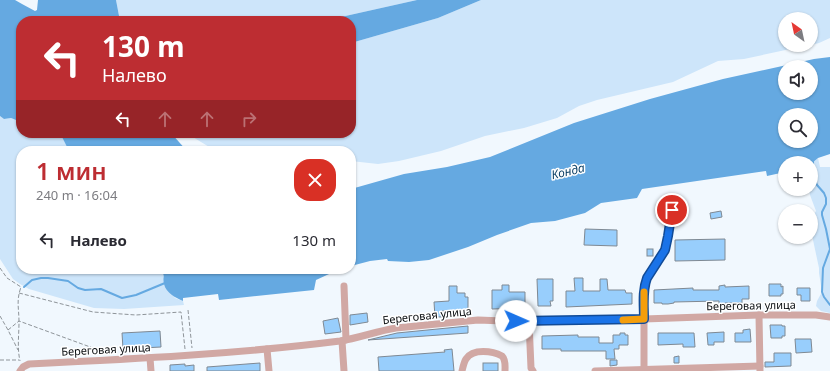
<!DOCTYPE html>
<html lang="ru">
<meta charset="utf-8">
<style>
body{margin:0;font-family:"Noto Sans",sans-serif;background:#f7f7f7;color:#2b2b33;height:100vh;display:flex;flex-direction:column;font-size:15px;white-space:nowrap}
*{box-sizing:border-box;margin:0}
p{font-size:13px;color:#7c7c81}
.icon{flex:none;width:22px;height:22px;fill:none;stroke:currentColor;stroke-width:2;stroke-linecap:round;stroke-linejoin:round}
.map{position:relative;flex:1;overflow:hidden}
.details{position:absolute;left:16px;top:146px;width:340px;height:128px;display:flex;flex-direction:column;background:#fff;border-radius:16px;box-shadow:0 1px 3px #0004}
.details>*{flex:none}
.hud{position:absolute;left:16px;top:16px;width:340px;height:122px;border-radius:16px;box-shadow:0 1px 3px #0004;background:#bd2d32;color:#fff;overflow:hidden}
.needle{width:26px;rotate:327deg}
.controls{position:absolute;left:778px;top:12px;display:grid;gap:8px}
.controls a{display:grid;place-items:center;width:40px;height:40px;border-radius:50%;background:#fff;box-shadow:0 1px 3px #0004;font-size:20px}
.pin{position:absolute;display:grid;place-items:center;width:34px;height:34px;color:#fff;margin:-17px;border:2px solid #fff;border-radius:50%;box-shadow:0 1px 4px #0007}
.me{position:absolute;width:44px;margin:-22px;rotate:91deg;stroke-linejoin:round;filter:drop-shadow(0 0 3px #0008)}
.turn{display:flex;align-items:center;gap:14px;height:84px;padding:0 20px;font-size:18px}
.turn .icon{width:52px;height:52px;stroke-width:2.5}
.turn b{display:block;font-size:28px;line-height:34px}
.lanes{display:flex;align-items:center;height:38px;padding:0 20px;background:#0003;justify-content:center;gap:20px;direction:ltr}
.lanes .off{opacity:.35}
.round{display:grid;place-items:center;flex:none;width:42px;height:42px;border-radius:16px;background:#f7f7f7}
.overview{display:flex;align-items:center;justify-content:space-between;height:68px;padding:0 20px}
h1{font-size:24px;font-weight:600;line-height:30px;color:#bd2d32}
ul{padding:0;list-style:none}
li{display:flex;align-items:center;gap:12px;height:52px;padding:0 20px}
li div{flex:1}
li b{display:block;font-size:15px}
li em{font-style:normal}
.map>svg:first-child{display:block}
.green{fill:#cde5fa}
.water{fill:#65a9e1;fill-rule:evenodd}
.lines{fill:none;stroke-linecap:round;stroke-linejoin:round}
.stream{stroke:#65a9e1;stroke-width:2}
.building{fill:#98cefc;stroke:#7f8993}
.path{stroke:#8e9499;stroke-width:1;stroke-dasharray:4 2;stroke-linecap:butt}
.minor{stroke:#d1a8a4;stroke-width:7}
.route-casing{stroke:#114b97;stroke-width:10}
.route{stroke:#1a73e8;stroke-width:7}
.slow{stroke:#f59e0b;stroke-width:7}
.labels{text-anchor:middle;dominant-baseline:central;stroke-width:3;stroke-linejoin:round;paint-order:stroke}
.street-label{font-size:11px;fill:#080c0f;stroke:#fff}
.water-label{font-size:12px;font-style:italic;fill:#0d4167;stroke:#fff}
</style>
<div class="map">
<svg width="830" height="371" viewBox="0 0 830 371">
<rect width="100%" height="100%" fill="#f1f8fe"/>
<g class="green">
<path d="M116,0H417L323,21H120Z"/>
<path d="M481,0H830V38L819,43L811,45V19H785V45H809L744,59L718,61L673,82L597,100L579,106L557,118L524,128L485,136L441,151L399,161L378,164L351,161V151H216L196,139L188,133H351V43L438,18Z"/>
<path d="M0,116L4,119L11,118L21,122V133H60L69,151H21V269H159C165,275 165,276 164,284L175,298L183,301L184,305L124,309L94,308L29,289L20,284L13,279L0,259Z"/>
<path d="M818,158L820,167H830V313L821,311L816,306L817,301L822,292L819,273V268L813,240L811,219L816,211L810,195L809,189H811V164Z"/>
</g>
<g class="water">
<path d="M0,0H15L22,4L35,11L37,10L38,0H116L120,21H21V122L11,118L4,119L0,116Z"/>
<path d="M417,0H481L438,18L351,43V21H323Z"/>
<path d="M830,57V154L818,158L811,164V163H785V172L767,176L766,171L642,189L637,198L601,203L585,213L555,221L531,223L497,235L468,247L429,260L409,262L388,261L387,259L370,261L351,266V189L404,174L447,167L490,157L574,123L650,99L723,79L814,59ZM785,67H811V93H785ZM785,115H811V141H785Z"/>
<path d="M60,133H171L187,151H69Z"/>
<path d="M159,269H340L316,280L314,290L219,300L218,294L183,298V301C176,298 166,293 164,284C162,275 167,277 159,269Z"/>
</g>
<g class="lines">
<g class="stream">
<path d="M813,160V169L814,177L817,185L824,193L826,198V204L822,212V215L826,229L830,249L823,268L822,292L824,297L830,305"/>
<path d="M24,287L32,280L41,278H48L68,281L78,288L85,290L101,289L122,298L136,295L165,283"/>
</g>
</g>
<g class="building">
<path d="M721,211L722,217L711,219L710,213Z"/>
<path d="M585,229L617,230V246L584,245Z"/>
<path d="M725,239V260L675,261V240Z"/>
<rect x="647" y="249" width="6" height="7"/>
<path d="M574,278H583V291H600V279H607L608,290H625L626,293H632V304L566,307V291H575Z"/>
<path d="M537,279H553V301H550L551,306H538Z"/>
<path d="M769,284H781V287L783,286V294H781V296H769Z"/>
<path d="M502,285H509V292H525V308L492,309V290H502Z"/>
<path d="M725,285V287L749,286V299H742V303H725V307H719V301L674,302V303L668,304H662V303H654V290L693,288V290H719V286Z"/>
<path d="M449,286H457V293H465V297H468V311H442V317H435L434,302L449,301Z"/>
<path d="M797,288H810V301H801V295H797Z"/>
<path d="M367,313L368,322L350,325V315Z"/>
<path d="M338,318L341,332L325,334L323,321Z"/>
<path d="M770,325H782V326H785V336H782V338H771Z"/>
<path d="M468,326V333L368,340L397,333Z"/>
<path d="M750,329L751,342H735V333H743V330Z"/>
<path d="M160,331L161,347L123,349L122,333Z"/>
<path d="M724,332V342H714V345H708L707,333Z"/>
<path d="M620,333H625V335H628V345H619V349H614L615,359H606V351H561V349H542V336L578,335V337H599V343H613V335H620Z"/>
<path d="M658,333H694L695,347H683V344L658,345Z"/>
<path d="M795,339H811L812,352L796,353Z"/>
<path d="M452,349L454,371H379L378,357L445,352L444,350Z"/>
<path d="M774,353H791V366L765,367V362H774Z"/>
<path d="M679,356V363H674V357Z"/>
<path d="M610,360H617V365L610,366Z"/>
<path d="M260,363V371H207V367Z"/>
<rect x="483" y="363" width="15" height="8"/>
<path d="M185,364V366L194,365V371H170V365Z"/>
</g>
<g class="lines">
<g class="path">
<path d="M0,268L7,278L21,287C16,301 19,308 19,322C19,335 17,348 20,361"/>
<path d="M19,293L93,312L136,315L181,312L185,349"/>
<path d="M188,310L192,348"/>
<path d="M0,316L8,330L18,350"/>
<path d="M8,330L19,321L93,348"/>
<path d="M0,360H19"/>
</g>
<g class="minor">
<path d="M344,286L346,340"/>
<path d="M759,315L760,371"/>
<path d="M529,322L531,368L533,371"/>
<path d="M342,341L344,371"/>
<path d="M267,349L269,371"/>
<path d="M150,358L151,371"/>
<path d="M20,371L23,367L29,364C133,359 237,354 340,341C359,338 377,331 396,328L478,320L529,322L644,319L759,315H816L830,317"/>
<path d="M462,371C463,367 464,362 466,359C473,348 493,351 502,356C506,360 505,366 505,371"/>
<path d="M595,371L760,366"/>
<path d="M644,371V291L645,283L647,278L665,249L668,236L672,210"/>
</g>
</g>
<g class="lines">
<g class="route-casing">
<path id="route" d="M516,321L644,319C644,306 642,291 647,278L665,250L668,236L672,210"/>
</g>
<use href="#route" class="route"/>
<path class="slow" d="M623,320L644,319V292"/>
</g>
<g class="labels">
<g class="street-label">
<text transform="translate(751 305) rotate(-1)">Береговая улица</text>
<text transform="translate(427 315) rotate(-6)">Береговая улица</text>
<text transform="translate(106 349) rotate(-3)">Береговая улица</text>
</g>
<g class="water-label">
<text transform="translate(568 171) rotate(-13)">Конда</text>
</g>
</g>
</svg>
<div class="controls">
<a><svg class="needle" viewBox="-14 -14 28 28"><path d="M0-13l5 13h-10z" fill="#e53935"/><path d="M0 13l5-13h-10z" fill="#7c7c81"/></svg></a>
<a><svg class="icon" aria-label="sound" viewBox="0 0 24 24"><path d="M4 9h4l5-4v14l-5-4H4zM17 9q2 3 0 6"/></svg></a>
<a><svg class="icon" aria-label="search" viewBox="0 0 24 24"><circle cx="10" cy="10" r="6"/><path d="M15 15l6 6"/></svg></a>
<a>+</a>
<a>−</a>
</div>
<div class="pin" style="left:672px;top:210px;background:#d93025"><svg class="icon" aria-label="arrive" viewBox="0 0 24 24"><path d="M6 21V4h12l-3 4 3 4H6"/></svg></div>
<svg class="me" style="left:516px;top:321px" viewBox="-20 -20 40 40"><circle r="19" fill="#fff"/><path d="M0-13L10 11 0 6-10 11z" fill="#1a73e8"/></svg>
<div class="hud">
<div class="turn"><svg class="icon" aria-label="left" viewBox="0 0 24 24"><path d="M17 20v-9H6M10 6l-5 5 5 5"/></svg><div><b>130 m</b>Налево</div></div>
<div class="lanes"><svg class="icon" aria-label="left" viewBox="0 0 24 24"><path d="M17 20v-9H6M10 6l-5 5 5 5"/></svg><svg class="icon off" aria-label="ahead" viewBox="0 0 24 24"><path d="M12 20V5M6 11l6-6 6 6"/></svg><svg class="icon off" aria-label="ahead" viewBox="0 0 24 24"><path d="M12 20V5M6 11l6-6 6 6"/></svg><svg class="icon off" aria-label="right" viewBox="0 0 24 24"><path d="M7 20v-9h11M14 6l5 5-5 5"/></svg></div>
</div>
<section class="details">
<div class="overview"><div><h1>1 мин</h1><p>240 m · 16:04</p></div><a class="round" style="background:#d93025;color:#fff"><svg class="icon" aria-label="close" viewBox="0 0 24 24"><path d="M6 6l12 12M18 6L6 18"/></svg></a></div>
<ul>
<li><svg class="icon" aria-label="left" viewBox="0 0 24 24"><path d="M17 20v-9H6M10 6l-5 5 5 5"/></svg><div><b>Налево</b></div><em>130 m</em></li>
</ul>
</section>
</div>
